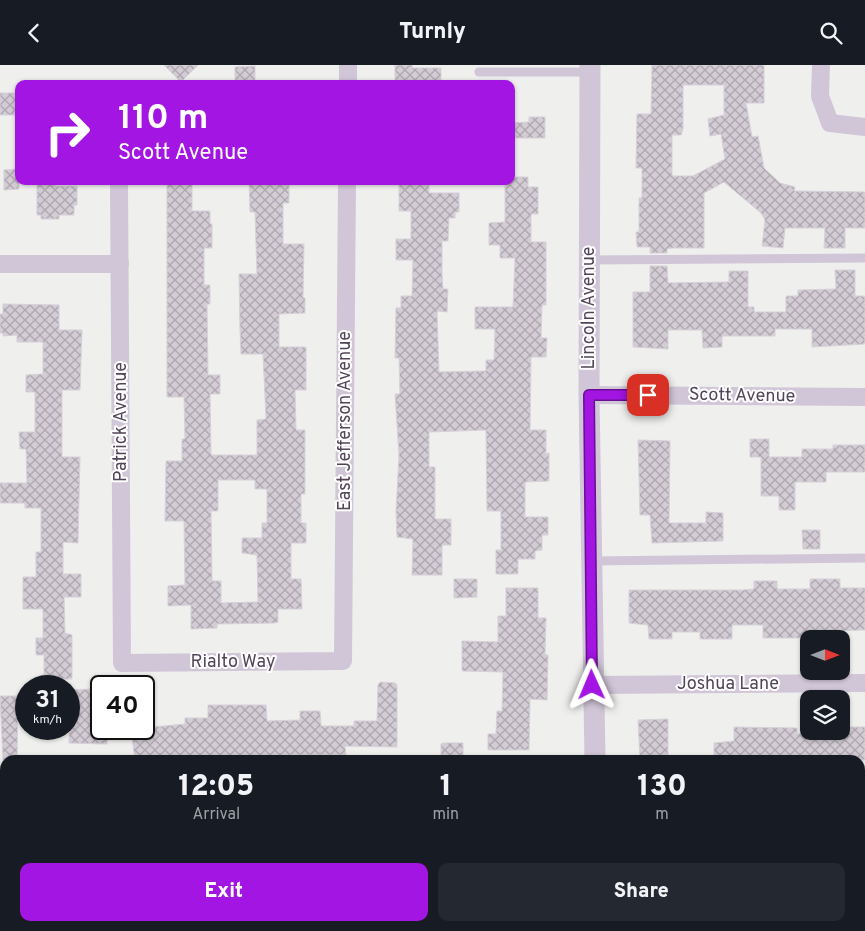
<!DOCTYPE html>
<style>
body{margin:0;font-family:Overpass,sans-serif;background:#242831;color:#f1f3f6;height:100vh;display:flex;flex-direction:column;font-size:19px;white-space:nowrap}
*{box-sizing:border-box;margin:0}
p{font-size:16px;color:#9ea1a6}
.icon{flex:none;width:28px;height:28px;fill:none;stroke:currentColor;stroke-width:2;stroke-linecap:round;stroke-linejoin:round}
.map{position:relative;flex:1;overflow:hidden}
.details{position:absolute;left:0px;top:690px;width:865px;height:176px;display:flex;flex-direction:column;background:#171b24;border-radius:15px 15px 0 0;box-shadow:0 1px 4px #0004}
.details>*{flex:none}
.banner{position:absolute;left:15px;top:15px;width:500px;height:105px;border-radius:10px;box-shadow:0 1px 4px #0004;background:#a315e2;color:#fff;overflow:hidden}
.needle{width:32px;rotate:90deg}
.controls{position:absolute;left:800px;top:565px;display:grid;gap:10px}
.controls a{display:grid;place-items:center;width:50px;height:50px;border-radius:10px;background:#171b24;box-shadow:0 1px 4px #0004;font-size:25px}
.speed{position:absolute;left:15px;top:610px;display:flex;gap:10px;font-size:25px;font-weight:700;text-align:center}
.speed>*{display:grid;place-content:center;width:65px;height:65px;border-radius:50%;background:#171b24;box-shadow:0 1px 4px #0004;line-height:1}
.speed small{font-size:12px;font-weight:400}
.speed .limit{border:2px solid #111;border-radius:8px;background:#fff;color:#111}
.pin{position:absolute;display:grid;place-items:center;width:42px;height:42px;color:#fff;margin:-21px;border-radius:10px;box-shadow:0 2px 8px #0006}
.me{position:absolute;width:55px;margin:-28px;rotate:359deg;stroke-linejoin:round;filter:drop-shadow(0 0 4px #0008)}
.turn{display:flex;align-items:center;gap:18px;height:105px;padding:0 20px;font-size:22px}
.turn .icon{width:65px;height:65px;stroke-width:2.5}
.turn b{display:block;font-size:35px;line-height:42px}
.eta{display:flex;justify-content:space-evenly;align-items:center;height:85px;text-align:center}
.eta b{font-size:30px;font-weight:800;line-height:35px}
.button{display:flex;gap:10px;margin-top:auto;padding:10px 20px}
.button a{flex:1;height:58px;border-radius:10px;background:#a315e2;color:#fff;font-size:20px;font-weight:800;line-height:58px;text-align:center}
.button a+a{background:#242831;color:#f1f3f6}
header{display:flex;justify-content:space-between;align-items:center;height:65px;padding:0 20px;background:#171b24;font-size:22px;font-weight:800}
.map>svg:first-child{display:block}
.building{fill:url(#building-cross-hatch);stroke:#d7d0d9;fill-rule:evenodd}
.lines{fill:none;stroke-linecap:round;stroke-linejoin:round}
.service{stroke:#d0c6d8;stroke-width:9}
.minor{stroke:#d0c6d8;stroke-width:18}
.tertiary{stroke:#d0c6d8;stroke-width:21}
.route-casing{stroke:#6a0e93;stroke-width:12}
.route{stroke:#a315e2;stroke-width:9}
.labels{text-anchor:middle;dominant-baseline:central;stroke-width:4;stroke-linejoin:round;paint-order:stroke}
.street-label{font-size:18px;fill:#52455a;stroke:#fff}
</style>
<header><svg class="icon" aria-label="back" viewBox="0 0 24 24"><path d="M15 5l-7 7 7 7"/></svg>Turnly<svg class="icon" aria-label="search" viewBox="0 0 24 24"><circle cx="10" cy="10" r="6"/><path d="M15 15l6 6"/></svg></header>
<div class="map">
<svg width="865" height="866" viewBox="0 0 865 866">
<defs>
<pattern id="building-cross-hatch" width="8" height="8" patternUnits="userSpaceOnUse" patternTransform="scale(1.25)"><rect width="8" height="8" fill="#d3ccd4"/><path d="M0 0l8 8M0 8l8-8" fill="none" stroke="#aea7af"/></pattern>
</defs>
<rect width="100%" height="100%" fill="#eff0ed"/>
<g class="building">
<path d="M164,0H198L181,17Z"/>
<path d="M395,0H412V3H441V19L395,18Z"/>
<path d="M652,0H764V38H746L752,72L758,71L764,103L780,118L795,122L794,126L865,127V163H845V183H824L825,163H785L783,183L762,181L765,155L761,148L724,117L704,128V183H672L667,184V188H650V182H637L636,167H639V133H642V103H636L637,49H651ZM683,20H724V50L708,54L710,71L721,69L725,94L693,111H672V70H681L683,64Z"/>
<path d="M255,1V19H235V2Z"/>
<path d="M0,28H16L15,50H0Z"/>
<path d="M529,52H545V73H511V58L529,57Z"/>
<path d="M19,104V124L4,125V105Z"/>
<path d="M511,112H528V122H538V149H531V177H546V240H542L541,273H547L546,292H531L530,365H546V389L549,388V416L525,417V452H548V470H542V485L535,486V494H518V509H496V485H501V446H487L486,365L429,367V402H435V454H451V480H442V510H412L413,474L397,472L396,446L399,390L395,329H400L399,293H395L396,243H401V231H412L413,195H396V174H411V146H399V116H429V128H459V147H455V153H449L448,176H442V209L443,224H448L447,247L437,246L439,307L486,306V295H494L495,264H475V242H513L515,193H500V180H489V158L505,157V116H511Z"/>
<path d="M37,116H56V121H77V140H74V150H59V154H41V150H37Z"/>
<path d="M167,116H192V146H210V159H212V183H204V220H210V239H207L208,310H220V329H210L211,390H257V355L266,354L263,289H241L240,264L239,209H257L255,147H250L249,116H289V138H283V179H304L303,233H305V248L279,249V282H306V325H295L296,365H305V429H301V458H306V478H291V514H301L302,544H278V557L275,558L217,559V563L191,564V540L168,541V521L185,520L184,456H165L166,396H182V374H185L184,332H167ZM218,415H255V424H267V458H262V473H242V488L257,490L258,537L221,538V516H212L211,446H218Z"/>
<path d="M650,201H667L668,218L729,217V206H748V242H754V247H786V231H798V225L836,224L835,205H855V231H865V279L812,282V264H775V271H722V282L703,283L702,265H668V284L633,282V227H650Z"/>
<path d="M3,239L59,240V265H82L80,325H62V392H80L78,478L63,477V509H81V532H64L65,568L72,570V614H44V590H36V573H43V544H23V512H36V487H41V443H25V438H0V418H27L26,384H20L19,367H35V327H26V310L43,309V277H17V270L3,271V268H0V249H3Z"/>
<path d="M750,374H769V392H802V384H833V380H865V407H826V417H795V445H779V431H761V392H750Z"/>
<path d="M638,375L670,376L669,458H706V447L723,448V476L652,478L650,450H640Z"/>
<path d="M802,465H820V484H803Z"/>
<path d="M454,514H477V532L454,533Z"/>
<path d="M810,514H840V523H865V565L826,566V573H763V560H732V574H700V567H672V574H649L648,560L629,558V525H743L754,524V516H777V524H810Z"/>
<path d="M506,523H538V553H546L545,590H548L547,635L530,634L529,685H488V669H496L497,646H502L503,607L462,606V576L498,577V551H506Z"/>
<path d="M380,617L395,618L397,620V682L345,681L346,690H290L271,695H135L131,664L185,659V653H208V640H266L267,656L300,655V646H320L321,661H354V656H377L378,620Z"/>
<path d="M91,624V641L101,643V664H107V679L69,678V625Z"/>
<path d="M0,631H18L17,695H3Z"/>
<path d="M668,654V695H640L638,655Z"/>
<path d="M734,662L797,663V669H839L841,662H865V695H714V678L734,676Z"/>
<path d="M444,678H463V695H441V679Z"/>
</g>
<g class="lines">
<g class="service">
<path d="M479,7H589"/>
<path d="M590,195L865,193"/>
<path d="M591,496L865,493"/>
<path d="M245,866L246,861"/>
<path d="M515,866V861"/>
</g>
<g class="minor">
<path d="M821,0L820,31L830,58L865,62"/>
<path d="M348,19V0"/>
<path d="M119,116L122,598L343,596L347,116"/>
<path d="M0,199H120"/>
<path d="M589,330L865,332"/>
<path d="M592,620L865,618"/>
<path d="M860,846H865"/>
<path d="M0,853H5"/>
<path d="M17,861V866"/>
</g>
<g class="tertiary">
<path d="M590,0L589,330L595,695"/>
<path d="M601,866V861"/>
</g>
</g>
<g class="lines">
<g class="route-casing">
<path id="route" d="M592,620L589,330H648"/>
</g>
<use href="#route" class="route"/>
</g>
<g class="labels">
<g class="street-label">
<text transform="translate(589 243) rotate(-90)">Lincoln Avenue</text>
<text transform="translate(742 331) rotate(1)">Scott Avenue</text>
<text transform="translate(345 356) rotate(-90)">East Jefferson Avenue</text>
<text transform="translate(121 357) rotate(-90)">Patrick Avenue</text>
<text x="233" y="597">Rialto Way</text>
<text x="728" y="619">Joshua Lane</text>
</g>
</g>
</svg>
<div class="controls">
<a><svg class="needle" viewBox="-14 -14 28 28"><path d="M0-13l5 13h-10z" fill="#e53935"/><path d="M0 13l5-13h-10z" fill="#9ea1a6"/></svg></a>
<a><svg class="icon" aria-label="layers" viewBox="0 0 24 24"><path d="M12 4l9 5-9 5-9-5zM3 14l9 5 9-5"/></svg></a>
</div>
<div class="speed"><div>31<small>km/h</small></div><div class="limit">40</div></div>
<div class="pin" style="left:648px;top:330px;background:#d93025"><svg class="icon" aria-label="arrive" viewBox="0 0 24 24"><path d="M6 21V4h12l-3 4 3 4H6"/></svg></div>
<svg class="me" style="left:592px;top:620px" viewBox="-20 -20 40 40"><path d="M0-17L14 15 0 8-14 15z" fill="#a315e2" stroke="#fff" stroke-width="4"/></svg>
<div class="banner">
<div class="turn"><svg class="icon" aria-label="right" viewBox="0 0 24 24"><path d="M7 20v-9h11M14 6l5 5-5 5"/></svg><div><b>110 m</b>Scott Avenue</div></div>
</div>
<section class="details">
<div class="eta">
<div><b>12:05</b><p>Arrival</p></div>
<div><b>1</b><p>min</p></div>
<div><b>130</b><p>m</p></div>
</div>
<div class="button"><a>Exit</a><a>Share</a></div>
</section>
</div>
